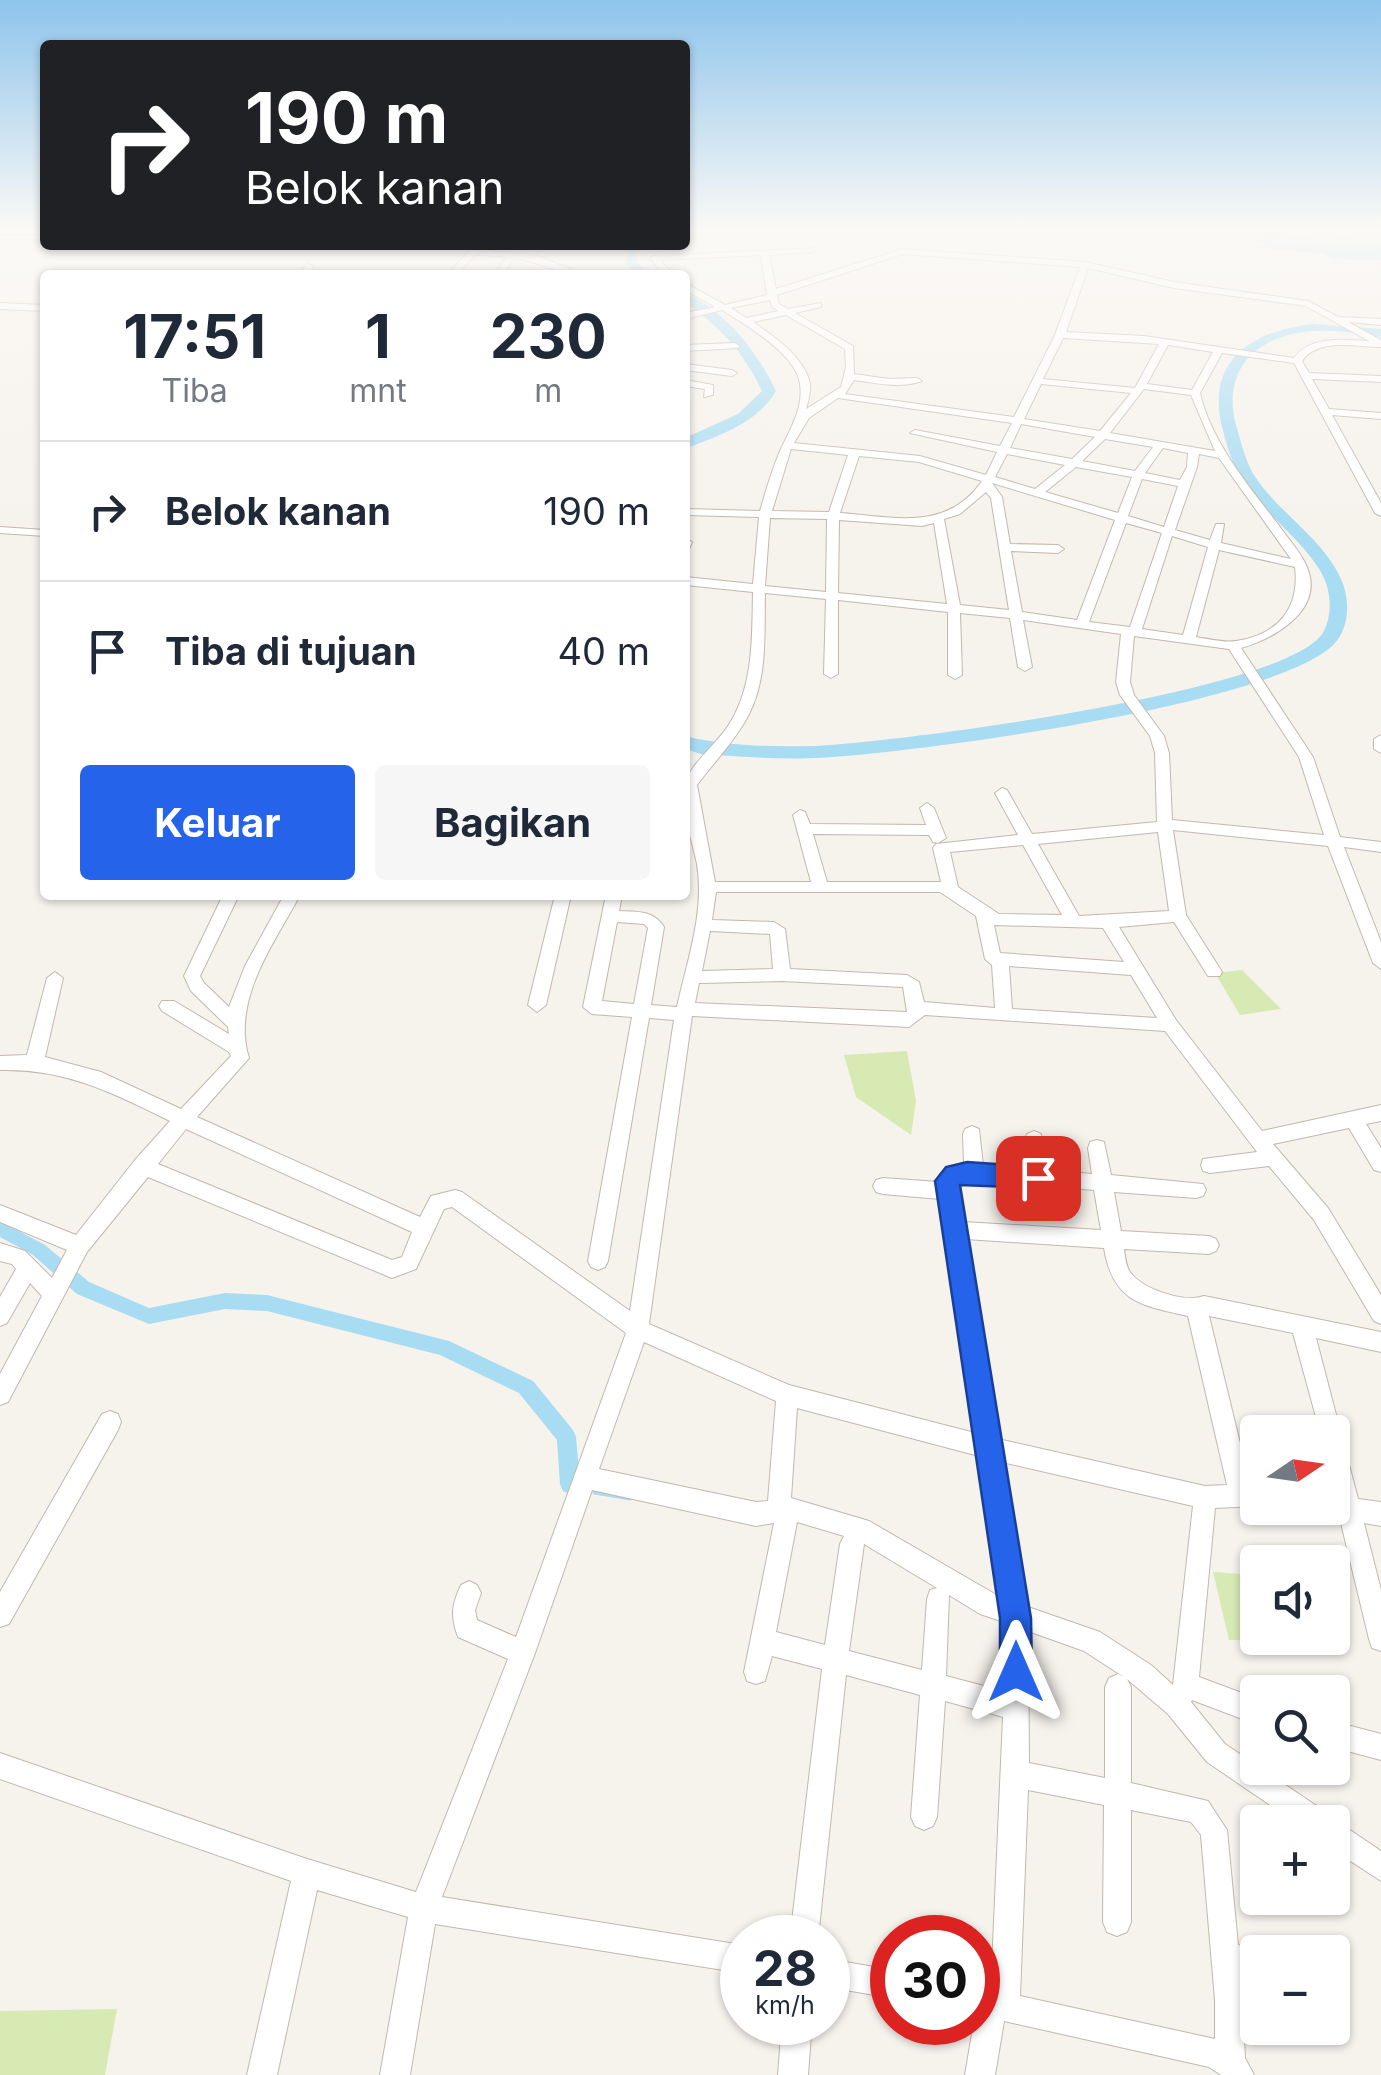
<!DOCTYPE html>
<html lang="id">
<meta charset="utf-8">
<style>
body{margin:0;font-family:Inter,sans-serif;background:#f6f6f7;color:#1f2937;height:100vh;display:flex;flex-direction:column;font-size:38px;white-space:nowrap}
*{box-sizing:border-box;margin:0}
p{font-size:32px;color:#747a83}
.icon{flex:none;width:55px;height:55px;fill:none;stroke:currentColor;stroke-width:2;stroke-linecap:round;stroke-linejoin:round}
.map{position:relative;flex:1;overflow:hidden}
.panel{position:absolute;left:40px;top:270px;width:650px;height:630px;display:flex;flex-direction:column;background:#fff;border-radius:10px;box-shadow:0 2px 8px #0004}
.panel>*{flex:none}
.hud{position:absolute;left:40px;top:40px;width:650px;height:210px;border-radius:10px;box-shadow:0 2px 8px #0004;background:#202124;color:#fff;overflow:hidden}
.needle{width:65px;rotate:77deg}
.buttons{position:absolute;left:1240px;top:1415px;display:grid;gap:20px}
.buttons a{display:grid;place-items:center;width:110px;height:110px;border-radius:10px;background:#fff;box-shadow:0 2px 8px #0004;font-size:50px}
.speed{position:absolute;left:720px;top:1915px;display:flex;gap:20px;font-size:50px;font-weight:700;text-align:center}
.speed>*{display:grid;place-content:center;width:130px;height:130px;border-radius:50%;background:#fff;box-shadow:0 2px 8px #0004;line-height:1}
.speed small{font-size:25px;font-weight:400}
.speed .limit{border:15px solid #d22;background:#fff;color:#111}
.pin{position:absolute;display:grid;place-items:center;width:85px;height:85px;color:#fff;margin:-42px;border-radius:20px;box-shadow:0 5px 15px #0006}
.me{position:absolute;width:110px;margin:-55px;rotate:0deg;stroke-linejoin:round;filter:drop-shadow(0 0 8px #0008)}
.turn{display:flex;align-items:center;gap:35px;height:210px;padding:0 40px;font-size:45px}
.turn .icon{width:130px;height:130px;stroke-width:2.5}
.turn b{display:block;font-size:70px;line-height:85px}
.eta{display:flex;justify-content:space-evenly;align-items:center;height:170px;text-align:center}
.eta b{font-size:60px;font-weight:700;line-height:70px}
.action{display:flex;gap:20px;margin-top:auto;padding:20px 40px}
.action a{flex:1;height:115px;border-radius:10px;background:#2563eb;color:#fff;font-size:40px;font-weight:700;line-height:115px;text-align:center}
.action a+a{background:#f6f6f7;color:#1f2937}
ul{padding:0;list-style:none}
li{display:flex;align-items:center;gap:30px;height:140px;padding:0 40px;border-top:2px solid #e0e1e3}
li div{flex:1}
li b{display:block;font-size:38px}
li em{font-style:normal}
.map>svg:first-child{display:block}
.green{fill:#d7eab4}
.water{fill:#a8dcf2}
.lines{fill:none;stroke-linecap:round;stroke-linejoin:round}
.stream-far1{stroke:#a8dcf2;stroke-width:4}
.stream{stroke:#a8dcf2;stroke-width:5}
.canal{fill:#a8dcf2;fill-rule:evenodd}
.river{fill:#a8dcf2;fill-rule:evenodd}
.minor-casing{stroke:#c2b8ae;stroke-width:2}
.minor{fill:#fff;fill-rule:evenodd}
.route{fill:#2563eb;stroke:#184099;stroke-width:2.5}
</style>
<div class="map">
<svg width="1381" height="2075" viewBox="0 0 1381 2075">
<rect width="100%" height="100%" fill="#f6f2ec"/>
<g class="green">
<path d="M1242,970L1281,1009L1240,1015L1215,973Z"/>
<path d="M907,1051L916,1101L911,1135L856,1097L844,1055Z"/>
<path d="M1213,1572L1257,1575L1258,1638L1304,1640H1229Z"/>
<path d="M117,2009L105,2075H0V2011Z"/>
</g>
<path class="water" d="M1085,230H1196L1204,236L1181,235C1200,246 1250,246 1267,247L1264,243L1214,236L1259,240L1250,235L1209,231L1278,230L1287,235L1337,240L1306,234L1312,232L1381,241V260L1332,259L1323,254L1190,240L1164,232L1142,236Z"/>
<g class="lines">
<path class="stream-far1" d="M595,1492L605,1494"/>
<path class="stream" d="M595,1492L630,1498"/>
<path class="canal" d="M0,1221L45,1245L89,1282L149,1308L225,1293L267,1295L449,1341L533,1381L573,1430L576,1437L580,1484L577,1491L570,1494L563,1491L560,1484L557,1440L519,1393L440,1355L267,1311L225,1309L149,1324L77,1294L33,1255L0,1237Z"/>
<g class="river">
<path d="M628,249H636V260L649,275H636L626,264Z"/>
<path d="M685,293C725,310 758,353 776,391C758,423 718,436 685,449V438L738,414L762,391C745,354 719,325 685,303Z"/>
<path d="M1313,324L1381,329V337C1339,329 1285,323 1251,355C1232,374 1229,400 1236,425C1241,442 1245,460 1254,475C1278,513 1322,537 1341,579C1350,599 1350,626 1335,643C1278,705 907,754 814,758C777,760 739,756 701,754L685,749V736C725,746 771,747 813,746C890,743 1293,692 1324,631C1333,613 1331,590 1321,572C1302,540 1269,517 1247,487C1234,470 1229,452 1223,431C1204,362 1250,331 1313,324Z"/>
</g>
<g class="minor-casing">
<g id="minor">
<rect x="0" y="235" width="45" height="4"/>
<path d="M817,248L814,252L769,255L776,289L902,249L1085,262L1174,282L1308,301L1338,317L1381,319V325L1348,322L1381,340V347C1356,347 1319,337 1302,361L1309,373L1381,376V382L1312,379L1329,409L1381,413V419L1332,415L1381,503V516L1375,513L1294,363L1222,353L1200,393C1211,443 1253,491 1283,531C1290,541 1300,552 1305,563C1328,608 1276,638 1241,648L1313,757L1340,837L1381,842V852L1344,847L1381,942V969L1373,963L1328,846L1173,830L1186,915L1222,972L1220,976H1208L1174,922L1119,927L1176,1020L1262,1131L1381,1105V1121L1366,1124L1381,1148V1172L1374,1170L1349,1128L1273,1144L1328,1208L1381,1295V1324L1374,1321L1314,1220L1269,1166L1210,1173L1203,1171L1201,1165L1203,1159L1257,1152L1165,1031L925,1015L909,1027L692,1016L649,1324L789,1385L975,1433L940,1199L883,1194L876,1192L873,1186L876,1180L883,1178L938,1182L948,1168L964,1164L963,1134L965,1129L972,1126L979,1129L983,1165L1027,1169L1025,1139L1027,1134L1034,1131L1041,1134L1046,1170L1092,1174L1088,1148L1090,1142L1097,1140L1104,1142L1111,1175L1203,1184L1206,1190L1203,1196L1196,1198L1114,1192L1121,1231L1209,1236L1216,1239L1219,1245L1216,1251L1209,1254L1124,1249C1125,1257 1126,1266 1130,1272C1143,1290 1185,1303 1204,1296L1381,1332V1352L1316,1338L1358,1499L1381,1502V1526L1364,1523L1381,1590V1651L1372,1648L1369,1639L1340,1519L1324,1514L1321,1508H1332V1432H1320L1293,1333L1209,1316L1250,1484H1258V1506L1215,1508L1199,1677L1258,1699V1725L1192,1700L1191,1702L1225,1744L1327,1813L1331,1820L1341,1824L1381,1851V1881L1332,1849V1822H1295L1207,1762L1168,1714L1127,1679L1131,1687V1783L1208,1801L1227,1830L1238,1945L1267,1952H1258V1977L1241,1974L1245,2058L1254,2075H1221L1209,2067L1004,2021L995,2075H965L974,2022H978V1987L991,1990L1003,1717L945,1701L937,1817L933,1826L924,1830L915,1826L911,1817L920,1695L846,1675L818,1938H790L822,1669L772,1656L765,1681L756,1684L747,1681L744,1672L774,1523L756,1526L592,1490L535,1653L442,1897L742,1945V1973L435,1924L410,2075H380L408,1917L317,1890L277,2075H247L291,1881L0,1779V1753L307,1859L416,1892L508,1659L458,1637C450,1616 452,1604 461,1585L469,1581L477,1585L481,1593L475,1610L477,1620L516,1637L626,1333L452,1207L444,1209L416,1269L392,1278L148,1177L87,1252L8,1402L0,1405V1374L42,1296L30,1283L7,1323L0,1326V1297L16,1269L12,1264L0,1261V1243L25,1251L52,1278L67,1250L0,1222V1205L76,1235L135,1160L170,1121C114,1093 64,1068 0,1070V1056L27,1055L47,978L55,972L63,978L45,1057L101,1072L181,1109L231,1056L229,1052L162,1011L159,1006L162,1001H174L229,1034L228,1027L191,991L184,976L223,895H239L200,976L204,983L229,1007L245,966L284,895H300C274,944 231,1000 249,1058L197,1117L420,1217L431,1196L455,1190L462,1192L630,1311L674,1020L649,1018L608,1261L605,1267L598,1270L591,1267L588,1261L632,1017L592,1014L583,1007L606,895H622L619,911C638,912 653,910 664,927L651,1005L677,1007C687,961 705,912 697,864C693,843 678,800 686,781C692,763 717,743 728,726C754,687 752,637 753,592L685,585V577L753,584L759,517L685,515V509L760,511C766,490 772,470 780,451C789,431 804,408 800,384C796,354 746,325 722,310L685,319V313L715,307L685,290V283L725,305L767,295L761,255L660,260L673,275H664L650,258L654,256ZM903,254L1080,267L1055,335L1014,417L845,394L854,380C876,383 901,389 922,381L917,378L889,379L854,374L853,346L795,313L821,307V303L788,309L779,304L777,295ZM1088,268L1174,288L1306,306L1369,341C1344,340 1311,335 1294,358L1144,336L1066,332ZM770,300L772,307L779,311L746,318L731,308ZM786,315L845,349L846,367L841,387L806,409C808,402 811,392 810,384C805,357 773,336 753,322ZM1063,338L1159,344L1135,388L1043,379ZM1168,345L1213,352L1192,390L1147,384ZM1041,384L1131,393L1100,431L1024,419ZM1144,389L1191,395L1215,451L1110,433ZM838,398L1012,423L1000,446L915,430L910,433L997,452L986,475L920,456L794,443L809,418ZM1021,424L1095,437L1072,459L1010,448ZM1105,439L1153,447L1135,471L1082,461ZM1163,448L1188,453L1187,467L1180,480L1145,473ZM791,449L848,455L829,512L772,511ZM1007,454L1065,465L1035,489L995,477ZM1199,454L1219,458L1291,559L1221,543L1224,524H1216L1210,540L1175,530L1197,467ZM859,456L919,462L982,481C947,532 894,517 840,513ZM1076,467L1132,477L1118,513L1045,492ZM1142,479L1178,486L1164,527L1128,516ZM992,483L1115,520L1077,620L1022,612L1011,551L1058,553L1064,549L1058,545L1010,544L1002,497ZM986,492L991,498L1009,610L960,605L944,519L960,514ZM770,518L827,519L826,592L765,586ZM839,520L922,526L934,523L947,604L838,593ZM1126,523L1162,533L1130,627L1089,622ZM1172,536L1208,547L1183,635L1142,629ZM1219,550L1295,567C1300,608 1278,635 1236,641C1224,643 1209,639 1196,637ZM765,593L826,599L824,674L831,678L838,674V600L948,612V675L955,679L962,675L960,613L1010,618L1018,667L1025,671L1032,667L1023,620L1121,634L1116,682L1120,695L1150,736L1155,753L1157,822L1032,834L1007,790L1002,788L995,793L1018,835L936,844L933,848L941,882H827L813,834L929,835L933,842L938,843L946,838L934,808L927,803L920,808L926,825L810,824L805,812L800,810L793,815L811,882H715L697,785C714,762 735,741 748,716C768,679 764,633 765,593ZM1134,636L1229,649L1299,757L1324,835L1172,820L1169,753L1164,736L1134,695L1130,682ZM1158,832L1169,911L1079,916L1038,844ZM1023,845L1062,915L999,914L958,887L950,852ZM716,892H940L976,916L985,959L992,965L995,1008L924,1002L919,982L907,975L790,969L785,929L774,922L712,920ZM617,922L644,924L648,928L634,1004L602,1001ZM994,925L1103,928L1124,962L1000,953ZM710,931L770,934L773,969L702,971ZM1009,966L1131,975L1157,1018L1012,1009ZM782,981L903,987L907,1012L695,1003L699,983ZM186,1129L412,1232L402,1257L392,1260L158,1164ZM967,1180L1094,1190L1101,1230L963,1222L957,1184ZM966,1239L1104,1248C1113,1302 1140,1305 1188,1316L1227,1485L1205,1486L998,1439ZM644,1342L776,1401L768,1501L756,1502L599,1469ZM797,1408L979,1456L1000,1597L869,1521L791,1498ZM1002,1462L1193,1506L1173,1685L1151,1665L1100,1632L1025,1606ZM797,1522L844,1536L840,1544L825,1645L776,1632ZM864,1544L937,1588L930,1590L927,1599L922,1670L849,1651ZM949,1595L980,1614L1004,1622L1003,1691L946,1676ZM1028,1631L1084,1651L1124,1677L1118,1674L1109,1678L1105,1687V1778L1029,1763ZM1028,1790L1104,1805L1103,1922L1107,1932L1117,1936L1127,1932L1131,1922V1810L1191,1822L1201,1835L1215,2000V2039L1020,1996Z"/>
<path d="M471,249L538,256L584,275C561,275 538,261 514,258L502,275H494L506,257L476,254L456,275H447Z"/>
<path d="M307,264L314,266L307,275H299Z"/>
<path d="M0,303L45,305V311L0,309Z"/>
<path d="M735,343L740,346L738,348L685,351V345Z"/>
<path d="M685,364L732,370L737,373L732,376L685,370Z"/>
<path d="M685,380L713,385V395L704,397L705,389L685,386Z"/>
<path d="M0,527L45,530V536L0,533Z"/>
<path d="M685,539L692,542L689,549L685,551Z"/>
<path d="M1381,735V753L1374,749V739Z"/>
<path d="M555,895H571L546,1005L537,1012L528,1005Z"/>
<path d="M110,1411L118,1414L121,1422L118,1430L9,1624L0,1627V1592L102,1414Z"/>
<path d="M1332,1721L1381,1734V1760L1332,1747Z"/>
<path d="M828,1959L892,1970V1998L828,1987Z"/>
<path d="M782,2022H812L808,2075H778Z"/>
</g>
</g>
<use href="#minor" class="minor"/>
</g>
<linearGradient id="sky" x2="0" y2="1"><stop stop-color="#8ec4ec"/><stop offset="0.44" stop-color="#fbf9f6"/><stop offset="1" stop-color="#fbf9f6" stop-opacity="0"/></linearGradient>
<rect width="1381" height="521" fill="url(#sky)"/>
<path class="route" d="M967,1162L1038,1167L1046,1170L1050,1178L1046,1185L1038,1188L960,1185L1031,1618L1032,1672L1027,1683L1016,1688L1004,1683L1000,1672V1618L935,1181L946,1167Z"/>
</svg>
<div class="buttons">
<a><svg class="needle" viewBox="-14 -14 28 28"><path d="M0-13l5 13h-10z" fill="#e53935"/><path d="M0 13l5-13h-10z" fill="#747a83"/></svg></a>
<a><svg class="icon" aria-label="sound" viewBox="0 0 24 24"><path d="M4 9h4l5-4v14l-5-4H4zM17 9q2 3 0 6"/></svg></a>
<a><svg class="icon" aria-label="search" viewBox="0 0 24 24"><circle cx="10" cy="10" r="6"/><path d="M15 15l6 6"/></svg></a>
<a>+</a>
<a>−</a>
</div>
<div class="speed"><div>28<small>km/h</small></div><div class="limit">30</div></div>
<div class="pin" style="left:1038px;top:1178px;background:#d93025"><svg class="icon" aria-label="arrive" viewBox="0 0 24 24"><path d="M6 21V4h12l-3 4 3 4H6"/></svg></div>
<svg class="me" style="left:1016px;top:1672px" viewBox="-20 -20 40 40"><path d="M0-17L14 15 0 8-14 15z" fill="#2563eb" stroke="#fff" stroke-width="4"/></svg>
<div class="hud">
<div class="turn"><svg class="icon" aria-label="right" viewBox="0 0 24 24"><path d="M7 20v-9h11M14 6l5 5-5 5"/></svg><div><b>190 m</b>Belok kanan</div></div>
</div>
<section class="panel">
<div class="eta">
<div><b>17:51</b><p>Tiba</p></div>
<div><b>1</b><p>mnt</p></div>
<div><b>230</b><p>m</p></div>
</div>
<ul>
<li><svg class="icon" aria-label="right" viewBox="0 0 24 24"><path d="M7 20v-9h11M14 6l5 5-5 5"/></svg><div><b>Belok kanan</b></div><em>190 m</em></li>
<li><svg class="icon" aria-label="arrive" viewBox="0 0 24 24"><path d="M6 21V4h12l-3 4 3 4H6"/></svg><div><b>Tiba di tujuan</b></div><em>40 m</em></li>
</ul>
<div class="action"><a>Keluar</a><a>Bagikan</a></div>
</section>
</div>
